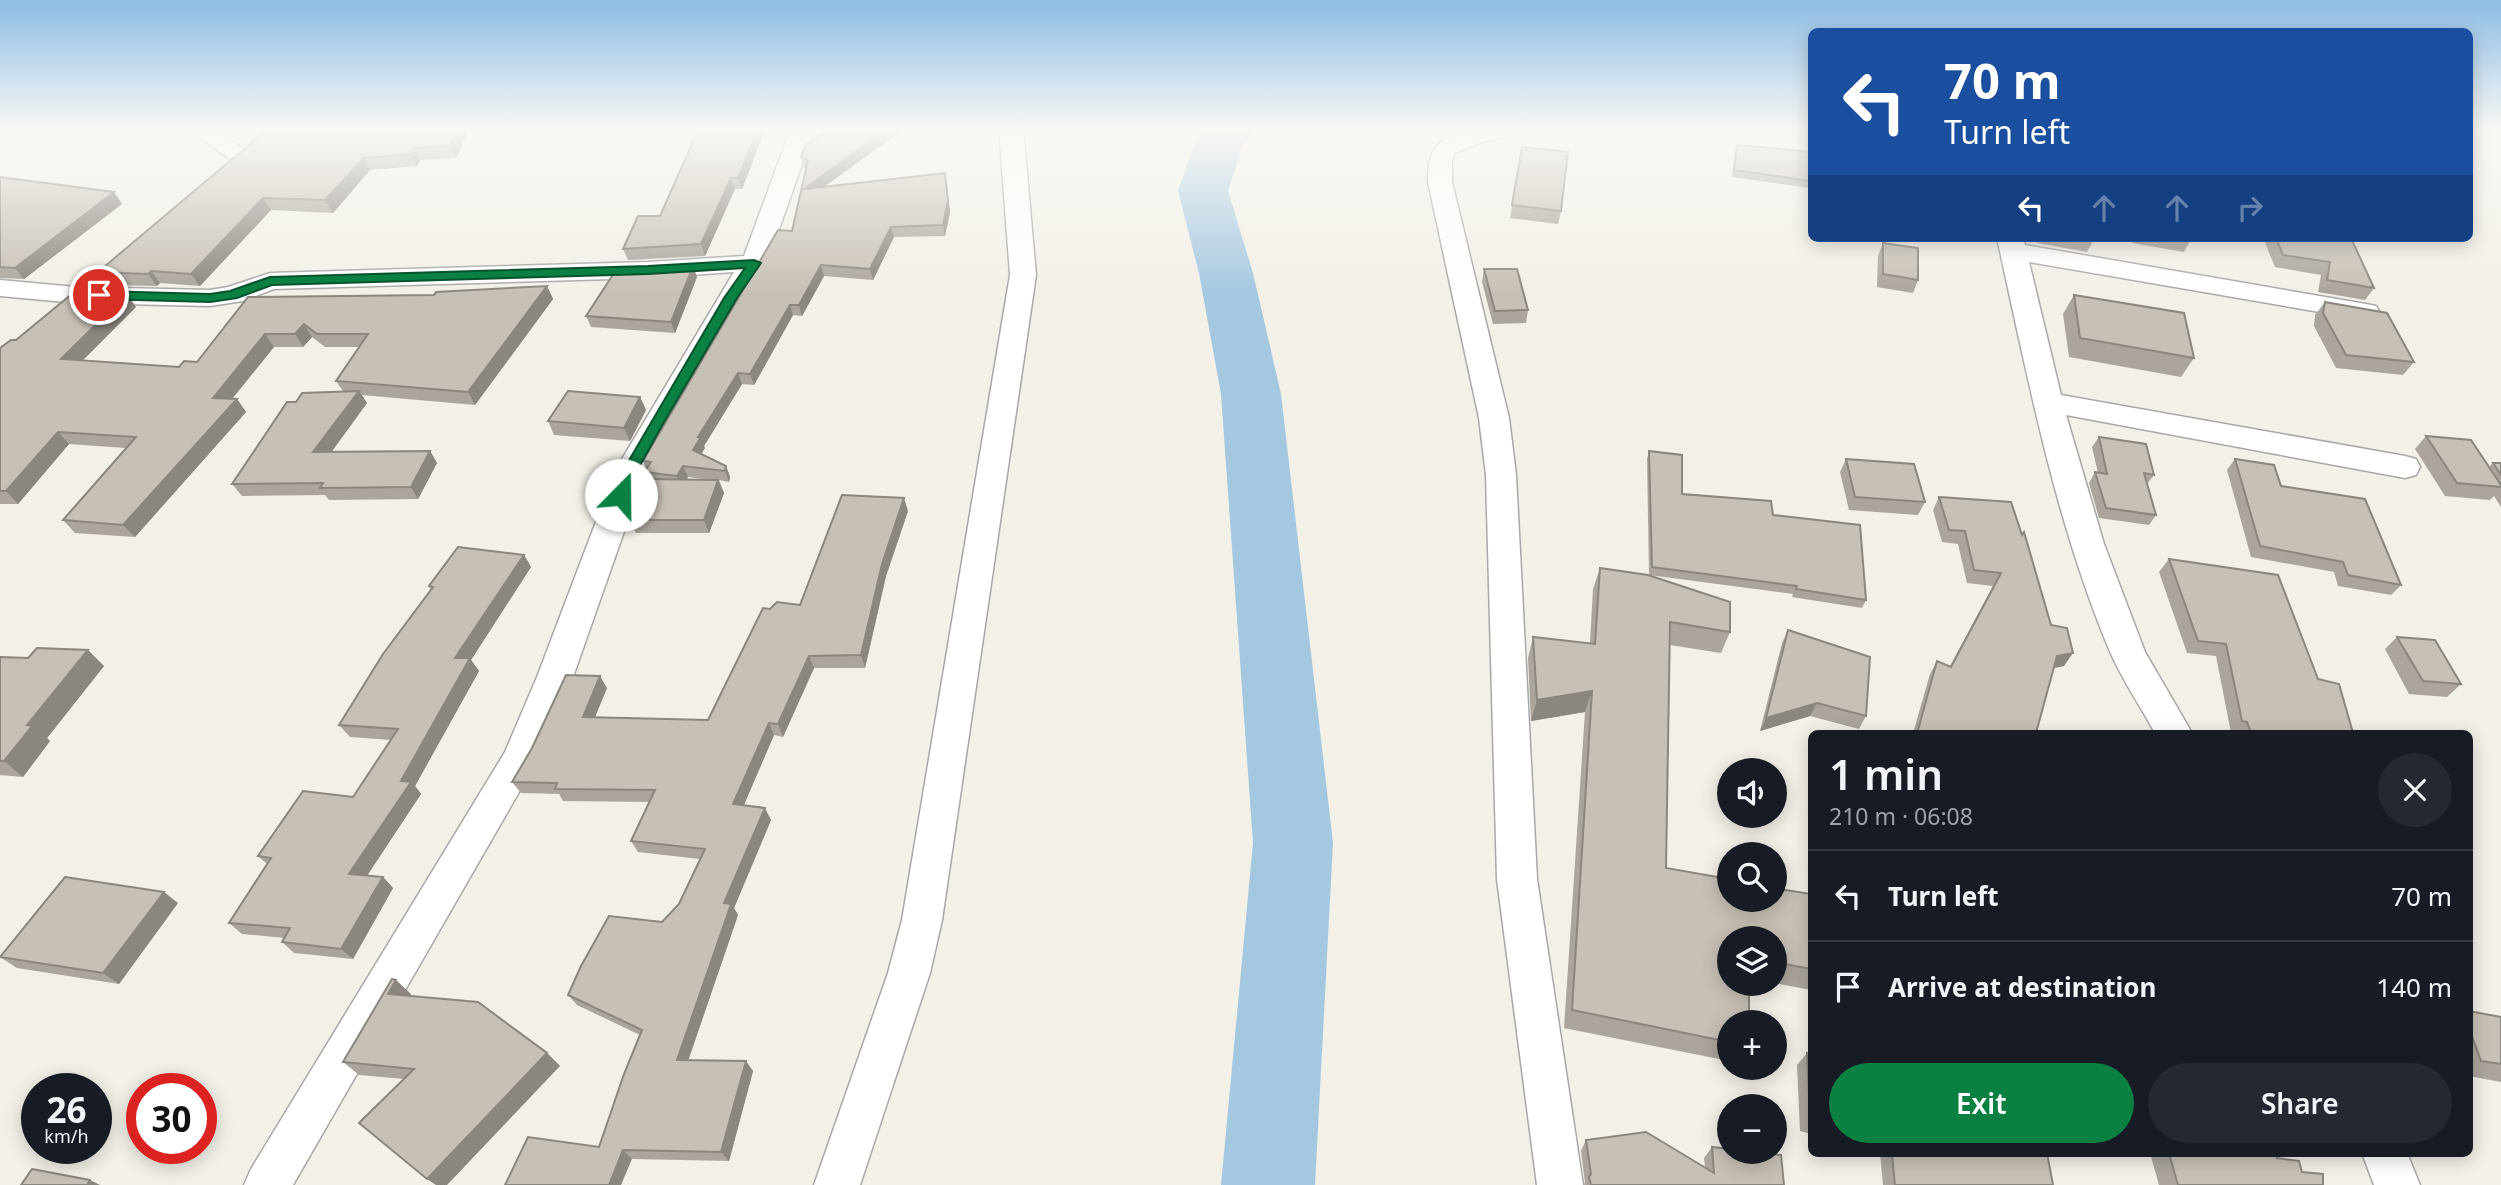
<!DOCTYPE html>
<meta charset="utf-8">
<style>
body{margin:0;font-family:"Noto Sans",sans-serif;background:#242831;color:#f1f3f6;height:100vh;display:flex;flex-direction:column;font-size:26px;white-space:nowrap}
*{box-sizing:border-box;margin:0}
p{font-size:23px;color:#9ea1a6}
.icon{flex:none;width:38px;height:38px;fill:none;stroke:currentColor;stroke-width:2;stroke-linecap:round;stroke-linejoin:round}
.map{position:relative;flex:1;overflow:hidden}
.side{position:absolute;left:1808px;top:730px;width:665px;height:427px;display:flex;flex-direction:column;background:#171b24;border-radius:10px;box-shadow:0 4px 18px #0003}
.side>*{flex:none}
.guide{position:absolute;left:1808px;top:28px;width:665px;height:214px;border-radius:10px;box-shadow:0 4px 18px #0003;background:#1a4fa0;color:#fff;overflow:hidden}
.fabs{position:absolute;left:1717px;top:758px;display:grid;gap:14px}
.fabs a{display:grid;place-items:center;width:70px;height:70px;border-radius:50%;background:#171b24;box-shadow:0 4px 18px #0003;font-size:35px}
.speed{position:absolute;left:21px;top:1073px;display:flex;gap:14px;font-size:35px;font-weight:700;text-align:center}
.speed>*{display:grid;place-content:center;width:91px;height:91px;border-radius:50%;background:#171b24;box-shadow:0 4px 18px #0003;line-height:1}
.speed small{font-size:18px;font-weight:400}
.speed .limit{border:10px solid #d22;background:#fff;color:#111}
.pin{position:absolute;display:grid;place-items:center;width:60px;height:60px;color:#fff;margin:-30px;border:4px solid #fff;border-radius:50%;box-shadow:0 2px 7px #0007}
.me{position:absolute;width:77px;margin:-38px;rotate:22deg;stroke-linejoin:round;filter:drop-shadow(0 0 5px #0008)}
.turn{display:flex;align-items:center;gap:24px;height:147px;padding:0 21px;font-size:32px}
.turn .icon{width:91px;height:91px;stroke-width:2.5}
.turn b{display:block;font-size:49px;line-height:60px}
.lanes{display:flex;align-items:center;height:66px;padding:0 21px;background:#0003;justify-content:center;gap:35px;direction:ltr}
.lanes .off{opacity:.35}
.round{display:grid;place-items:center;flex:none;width:74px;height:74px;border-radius:37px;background:#242831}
.overview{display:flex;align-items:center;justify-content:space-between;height:119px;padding:0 21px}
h1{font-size:42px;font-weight:600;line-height:52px}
.primary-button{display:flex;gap:14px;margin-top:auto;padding:14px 21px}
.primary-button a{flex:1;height:80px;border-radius:42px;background:#0b8043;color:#fff;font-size:28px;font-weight:600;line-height:80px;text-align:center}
.primary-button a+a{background:#242831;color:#f1f3f6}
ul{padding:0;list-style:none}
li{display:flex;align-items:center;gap:21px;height:91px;padding:0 21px;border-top:2px solid #363941}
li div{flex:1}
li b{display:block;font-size:26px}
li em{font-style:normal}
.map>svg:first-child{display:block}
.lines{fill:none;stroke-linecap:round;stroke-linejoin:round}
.river{fill:#a5c8e1;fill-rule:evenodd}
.minor-casing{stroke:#a8a8a8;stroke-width:3}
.minor{fill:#fff;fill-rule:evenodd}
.wall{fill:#aba59d;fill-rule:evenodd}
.shaded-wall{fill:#8b867f}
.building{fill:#c7c0b6;stroke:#8b867f;stroke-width:2}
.route{fill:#0b8043;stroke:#07532c;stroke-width:2}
</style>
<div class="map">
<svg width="2501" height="1185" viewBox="0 0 2501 1185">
<rect width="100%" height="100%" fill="#f2f0e7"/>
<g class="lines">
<path class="river" d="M1203,128H1258L1243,144L1228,191L1253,273L1281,394L1333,843L1315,1185H1221L1253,843L1221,394L1199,273L1178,191L1197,137Z"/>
<g class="minor-casing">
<g id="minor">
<path d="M187,128H215L251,155L247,160L239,162L231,160Z"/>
<path d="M791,128H815L767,263L744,298L646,469L573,677L538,759L293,1185H244L251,1169L505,752L537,677L616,469L734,272L648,278L274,289L243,301L210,306L76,303L0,296V280L76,287L210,290L228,287L270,273L648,262L744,256Z"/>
<path d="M999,128H1023L1036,275L942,920L930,973L860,1185H814L888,973L902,920L1010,275Z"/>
<path d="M1480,128H1527L1523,133L1482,142L1455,153L1452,160V182L1509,418L1516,475L1537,879L1583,1185H1537L1497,879L1486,475L1479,418L1428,182C1427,142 1444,136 1480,128Z"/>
<path d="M1997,238H2023L2025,245L2366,304L2376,306L2380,312L2376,318L2366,320L2029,262L2061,395L2405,456L2416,459L2420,467L2416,475L2405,478L2066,415L2104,544L2145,652L2192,733H2155C2141,707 2123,681 2111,654C2055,522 2028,378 1997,238Z"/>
<path d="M2362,1153H2407L2420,1185H2374Z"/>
</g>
</g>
<use href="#minor" class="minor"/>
</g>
<g class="wall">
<path d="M269,128H469L456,158L420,160L417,166L370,170L333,213L271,210L200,286L160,283L157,286L108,285L98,272Z"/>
<path d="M905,128L824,187L947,184L950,212L945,236L894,237L873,280L824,276L802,316L793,315L754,385L742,384L704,446L705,448L701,454L726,466L730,477L729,482L719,480L724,493L709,533H636L629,520L648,479L644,472L646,469L643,461L792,231L806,168H804L801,157L866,130ZM688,477L712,480L686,479Z"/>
<path d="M765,130L742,189H735L705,256L628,260L623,249L660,216Z"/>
<path d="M1737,145L1811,152V188L1732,177L1735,151Z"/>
<path d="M1522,147L1561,211L1558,224L1510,218Z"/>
<path d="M0,177L114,192L122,204L24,279L0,278Z"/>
<path d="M2036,238H2093V241L2087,252L2037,243Z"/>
<path d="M2131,238H2191V239L2184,252L2132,243Z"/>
<path d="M2263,238H2351L2374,288L2365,300L2318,292L2321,275L2275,267Z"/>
<path d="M1883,243L1918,280L1913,293L1877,287L1878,256Z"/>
<path d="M1484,269L1528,310L1526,323L1493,324L1482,282Z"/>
<path d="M697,277L675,333L591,327L586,316Z"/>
<path d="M547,286L553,299L475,405L362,395L367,403L331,452L430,451L437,463L418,499L329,500L325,495L242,496L232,484L296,402L343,391L336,381L359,347H325L312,337L303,347H274L232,399H237L246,412L135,537L75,533L63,520L126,448L69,444L18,504H0V348L16,340L136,307L83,360L179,367L197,362L248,297L434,295Z"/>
<path d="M2074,295L2194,358L2181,377L2069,357L2063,314Z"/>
<path d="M2325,302L2414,362L2403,375L2336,368L2314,326L2315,315Z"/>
<path d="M640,397L646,410L630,441L554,435L548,421Z"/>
<path d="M2426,436L2489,467L2493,463H2501V507L2494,496L2490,500L2445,496L2415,449Z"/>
<path d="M2099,437L2154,475L2147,484L2156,515L2149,525L2099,518L2089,483L2095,472L2098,473L2092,447Z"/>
<path d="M1649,451L1682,494L1773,515L1866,600L1862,608L1792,597L1793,594L1649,575L1647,459Z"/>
<path d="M1846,459L1925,502L1918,515L1849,510L1840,472Z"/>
<path d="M2235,459L2281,486L2401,585L2391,595L2338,586L2334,572L2251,557L2227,470Z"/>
<path d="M1939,497L2051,625L2064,666L2054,668L2036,733H1913L1930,674L1937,661L1950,666L1993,586L1967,583L1958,544L1942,542L1933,510Z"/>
<path d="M908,511L886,576L865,668H814L783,737L774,735L744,805L771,820L734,908L738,915L688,1060L753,1071L729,1161L632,1159L599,1147L640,1035L577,1005L568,995L662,922L679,904L700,859L638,852L631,841L650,802L563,801L559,794L521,793L512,782L532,748L607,688L595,717L708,720L770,609L800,605Z"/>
<path d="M524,555L531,567L471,660L479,671L415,786L421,794L367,875L383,877L393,888L353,959L294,953L282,942L285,938L242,934L229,923L267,864L258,856L353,797L391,740L350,737L339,725L431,590L429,586Z"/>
<path d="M2169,559L2318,679L2353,733H2231L2216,656L2187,653L2159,572Z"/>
<path d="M1600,568L1730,632L1721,653L1670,645L1666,868L1811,894V990L1774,983V938H1729V1061L1564,1028L1585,712L1531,721L1528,658L1533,637L1590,643L1593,589Z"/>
<path d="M1788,630L1866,716L1859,729L1810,716L1760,731L1782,643Z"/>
<path d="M2397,637L2461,684L2447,697L2409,694L2385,649Z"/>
<path d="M0,657L104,666L47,738L50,741L23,777L0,775Z"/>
<path d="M178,903L119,984L17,968L0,957Z"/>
<path d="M411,994L409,996L547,1053L560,1066L404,1079L359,1075L343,1062Z"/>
<path d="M2501,1017V1082L2469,1076V1028Z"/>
<path d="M1807,1053L1811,1054V1134L1800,1131L1797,1065Z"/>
<path d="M1586,1140L1705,1167L1704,1158L1712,1147L1784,1185H1584L1585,1183L1581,1151Z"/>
<path d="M1880,1153H2047L2053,1185H1883Z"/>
<path d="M2150,1153H2276L2277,1158L2302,1172L2323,1185H2159Z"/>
</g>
<g class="shaded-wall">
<path d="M458,128H469L456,158L450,145Z"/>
<path d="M758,128H765V130L742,189L738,178Z"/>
<path d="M888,128H905L807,199L804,189Z"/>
<path d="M414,148L420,160L417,166L411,154Z"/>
<path d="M364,158L370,170L333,213L325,200Z"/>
<path d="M945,173L950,212L945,236L943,225Z"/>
<path d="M731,178L735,189L705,256L701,244Z"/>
<path d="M114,192L122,204L24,279L15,268Z"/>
<path d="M263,198L271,210L200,286L191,274Z"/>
<path d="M891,227L894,237L873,280L870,269Z"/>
<path d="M821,265L824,276L802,316L799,305Z"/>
<path d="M693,266L697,277L675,333L671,322Z"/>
<path d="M151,271L160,283L157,286L148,274Z"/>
<path d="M547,286L553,299L475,405L468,392Z"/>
<path d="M127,294L136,307L71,372L61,359Z"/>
<path d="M790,305L793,315L754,385L750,374Z"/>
<path d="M304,324L312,337L303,347L295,334Z"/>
<path d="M265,334L274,347L223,410L213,398Z"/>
<path d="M738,373L742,384L704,446L705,448L697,461L693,450L698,437Z"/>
<path d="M359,391L367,403L322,465L313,452Z"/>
<path d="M640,397L646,410L630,441L624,428Z"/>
<path d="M237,399L246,412L135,537L123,525Z"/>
<path d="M58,432L69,444L18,504L6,491Z"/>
<path d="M430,451L437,463L418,499L411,487Z"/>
<path d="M683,466L688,477L682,487L677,476Z"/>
<path d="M726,466L730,477L729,482L725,471Z"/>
<path d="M718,480L724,493L709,533L704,520Z"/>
<path d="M904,498L908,511L886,576L865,668L861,655L882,564Z"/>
<path d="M524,555L531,567L471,660L479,671L415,786L421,794L361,885L349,874L401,781L455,658Z"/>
<path d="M88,650L104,666L47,738L50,741L23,777L4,761L27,725Z"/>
<path d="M2073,653L2064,666L2048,669L2057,656Z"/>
<path d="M809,656L814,668L783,737L778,724Z"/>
<path d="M600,676L607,688L590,729L583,717Z"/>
<path d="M1592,691L1585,712L1531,721L1537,700Z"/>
<path d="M1817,703L1810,716L1760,731L1766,718Z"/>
<path d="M769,723L774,735L739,816L733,804Z"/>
<path d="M765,808L771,820L734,908L738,915L685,1070L677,1060L724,903Z"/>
<path d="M383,877L393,888L353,959L341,949Z"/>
<path d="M164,892L178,903L119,984L103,973Z"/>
<path d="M396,980L411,994L403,1008L388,994Z"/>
<path d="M547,1053L560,1066L447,1185H436L427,1179Z"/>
<path d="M746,1061L753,1071L729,1161L721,1152Z"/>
<path d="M623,1150L632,1159L621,1185H609Z"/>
<path d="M90,1180L100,1185H87Z"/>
</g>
<g class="building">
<path d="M269,128H458L450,145L414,148L411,154L364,158L325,200L263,198L191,274L151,271L148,274L98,272Z"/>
<path d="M699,128H758L738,178H731L701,244L623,249L638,216H660Z"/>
<path d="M831,128H859L866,130V128H888L804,189L945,173L948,201L943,225L891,227L870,269L821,265L799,305H790L750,374L738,373L698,437H701L693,450L726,466L725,471L683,466L677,476L644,472L651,462L643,461L778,230L792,231L808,160L801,157L805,146Z"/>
<path d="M1737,145L1811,152V181L1734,170Z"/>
<path d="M1522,147L1568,152L1561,211L1512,205Z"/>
<path d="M0,177L114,192L15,268L0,267Z"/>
<path d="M2074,238H2093V241Z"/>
<path d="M2276,238H2351L2374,288L2327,280L2330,262L2283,255Z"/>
<path d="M1883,243L1918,248V280L1883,274Z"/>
<path d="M693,266L671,322L586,316L616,270Z"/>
<path d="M1484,269H1517L1528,310L1495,311Z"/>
<path d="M547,286L468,392L336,381L368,334H317L304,324L295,334H265L213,398L237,399L123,525L63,520L136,437L58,432L6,491H0V348L11,340H16L73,293L127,294L61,359L179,367L184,361L197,362L248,297L434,295L436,292Z"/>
<path d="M2074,295L2184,313L2194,358L2080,338Z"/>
<path d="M2325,302L2387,313L2414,362L2346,355L2323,313Z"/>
<path d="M359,391L313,452L430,451L411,487L320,488L323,483L232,484L287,402H296L302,393Z"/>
<path d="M568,391L640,397L624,428L548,421Z"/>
<path d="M2426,436L2471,440L2501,485V487L2457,483Z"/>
<path d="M2099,437L2146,444L2154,475L2144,473L2156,515L2106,508L2095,472L2107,474Z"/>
<path d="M1649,451L1682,455V494L1771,501L1773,515L1860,525L1866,600L1796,589L1797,586L1652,567Z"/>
<path d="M1846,459L1914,464L1925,502L1855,497Z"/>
<path d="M2235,459L2274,465L2281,486L2365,499L2401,585L2348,575L2343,562L2260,546Z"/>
<path d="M2493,463H2501V475Z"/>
<path d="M646,479L718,480L704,520H629Z"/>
<path d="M842,495L904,498L882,564L861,655L809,656L778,724L769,723L733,804L765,808L724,903L731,904L677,1060L746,1061L721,1152L623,1150L609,1185H505L528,1137L599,1147L624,1074L642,1030L568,995L581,966L609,916L662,922L679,904L705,849L631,841L655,790L555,789L557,783L512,782L532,748L566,675L600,676L583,717L708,720L763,608L770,609L777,602L800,605Z"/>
<path d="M1939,497L2011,502L2022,535L2024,532L2051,625L2067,628L2073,653L2057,656L2036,733H1918V730L1937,661L1951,667L2001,573L1974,570L1965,531L1949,530Z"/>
<path d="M458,547L524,555L455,658H470L401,781L411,782L349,874L383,877L341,949L282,942L290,928L229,923L271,858L258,856L303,791L353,797L398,729L339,725L383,654L433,587L429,586Z"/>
<path d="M2169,559L2278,575L2318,679L2339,684L2353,733H2251L2247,722L2242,721L2226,644L2198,641Z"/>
<path d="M1600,568L1648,575L1730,602V632L1670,622L1666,868L1729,879V900H1774V888L1811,894V969L1774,962V938H1729V984H1749V1022H1729V1042L1572,1010L1592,691L1537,700L1533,637L1595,644Z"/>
<path d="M1788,630L1870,657L1866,716L1817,703L1766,718Z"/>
<path d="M2397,637L2435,640L2461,684L2423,681Z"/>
<path d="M37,648L88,650L27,725L32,726L4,761H0V657L28,658Z"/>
<path d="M65,877L164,892L103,973L0,957Z"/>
<path d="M392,979L396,980L388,994L478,1002L547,1053L427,1179L359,1123L414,1069L343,1062Z"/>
<path d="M2469,1011L2501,1017V1064L2481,1061L2469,1028Z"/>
<path d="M1807,1053L1811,1054V1121L1810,1120Z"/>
<path d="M1646,1132L1714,1173L1712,1147L1729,1149V1152H1750L1781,1155L1784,1185H1591L1589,1177L1591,1174L1586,1140Z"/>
<path d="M1892,1153H2047L2053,1185H1895Z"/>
<path d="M2169,1153H2276L2277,1158L2299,1161L2302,1172L2323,1174V1185H2178Z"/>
<path d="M32,1169L90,1180L87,1185H21Z"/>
</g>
<linearGradient id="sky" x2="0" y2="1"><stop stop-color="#8dbce5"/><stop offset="0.44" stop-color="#f9f8f4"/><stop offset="1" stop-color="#f9f8f4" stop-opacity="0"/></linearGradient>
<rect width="2501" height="294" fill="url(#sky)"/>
<path class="route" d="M754,260L761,263L737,298L664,422L638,469L627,499L621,500L614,495L624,469L724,298L745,268L648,274L272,285L237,298L210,302L99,299L92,295L99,291L210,294L230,291L270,277L648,266Z"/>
</svg>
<div class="fabs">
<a><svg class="icon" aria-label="sound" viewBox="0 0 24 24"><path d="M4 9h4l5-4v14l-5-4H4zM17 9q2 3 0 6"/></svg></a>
<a><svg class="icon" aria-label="search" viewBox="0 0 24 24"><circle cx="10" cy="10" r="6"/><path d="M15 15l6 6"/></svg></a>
<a><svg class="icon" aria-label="layers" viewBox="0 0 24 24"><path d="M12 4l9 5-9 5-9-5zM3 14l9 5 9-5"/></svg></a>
<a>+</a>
<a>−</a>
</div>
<div class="speed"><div>26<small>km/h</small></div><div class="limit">30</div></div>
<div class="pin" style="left:99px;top:295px;background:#d93025"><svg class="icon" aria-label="arrive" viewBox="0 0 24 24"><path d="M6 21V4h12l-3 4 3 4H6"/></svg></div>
<svg class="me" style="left:621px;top:495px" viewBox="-20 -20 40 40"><circle r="19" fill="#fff"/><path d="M0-13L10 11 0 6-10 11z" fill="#0b8043"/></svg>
<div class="guide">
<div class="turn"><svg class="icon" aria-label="left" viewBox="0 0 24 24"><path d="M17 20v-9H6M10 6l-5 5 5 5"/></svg><div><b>70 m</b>Turn left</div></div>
<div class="lanes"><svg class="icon" aria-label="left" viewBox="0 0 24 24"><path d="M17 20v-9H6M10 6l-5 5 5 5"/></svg><svg class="icon off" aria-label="ahead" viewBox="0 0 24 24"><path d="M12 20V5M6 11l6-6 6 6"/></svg><svg class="icon off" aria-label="ahead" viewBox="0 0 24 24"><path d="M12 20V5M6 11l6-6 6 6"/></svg><svg class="icon off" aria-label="right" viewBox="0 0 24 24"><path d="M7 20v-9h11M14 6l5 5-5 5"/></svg></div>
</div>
<section class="side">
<div class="overview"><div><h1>1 min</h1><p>210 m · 06:08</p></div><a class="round"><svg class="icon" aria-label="close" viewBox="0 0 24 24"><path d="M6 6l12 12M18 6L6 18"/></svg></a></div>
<ul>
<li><svg class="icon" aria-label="left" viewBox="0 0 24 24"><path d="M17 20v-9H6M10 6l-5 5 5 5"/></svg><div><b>Turn left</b></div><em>70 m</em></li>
<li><svg class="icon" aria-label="arrive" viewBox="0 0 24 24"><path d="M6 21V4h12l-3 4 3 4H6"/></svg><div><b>Arrive at destination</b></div><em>140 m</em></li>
</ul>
<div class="primary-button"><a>Exit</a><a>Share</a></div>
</section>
</div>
